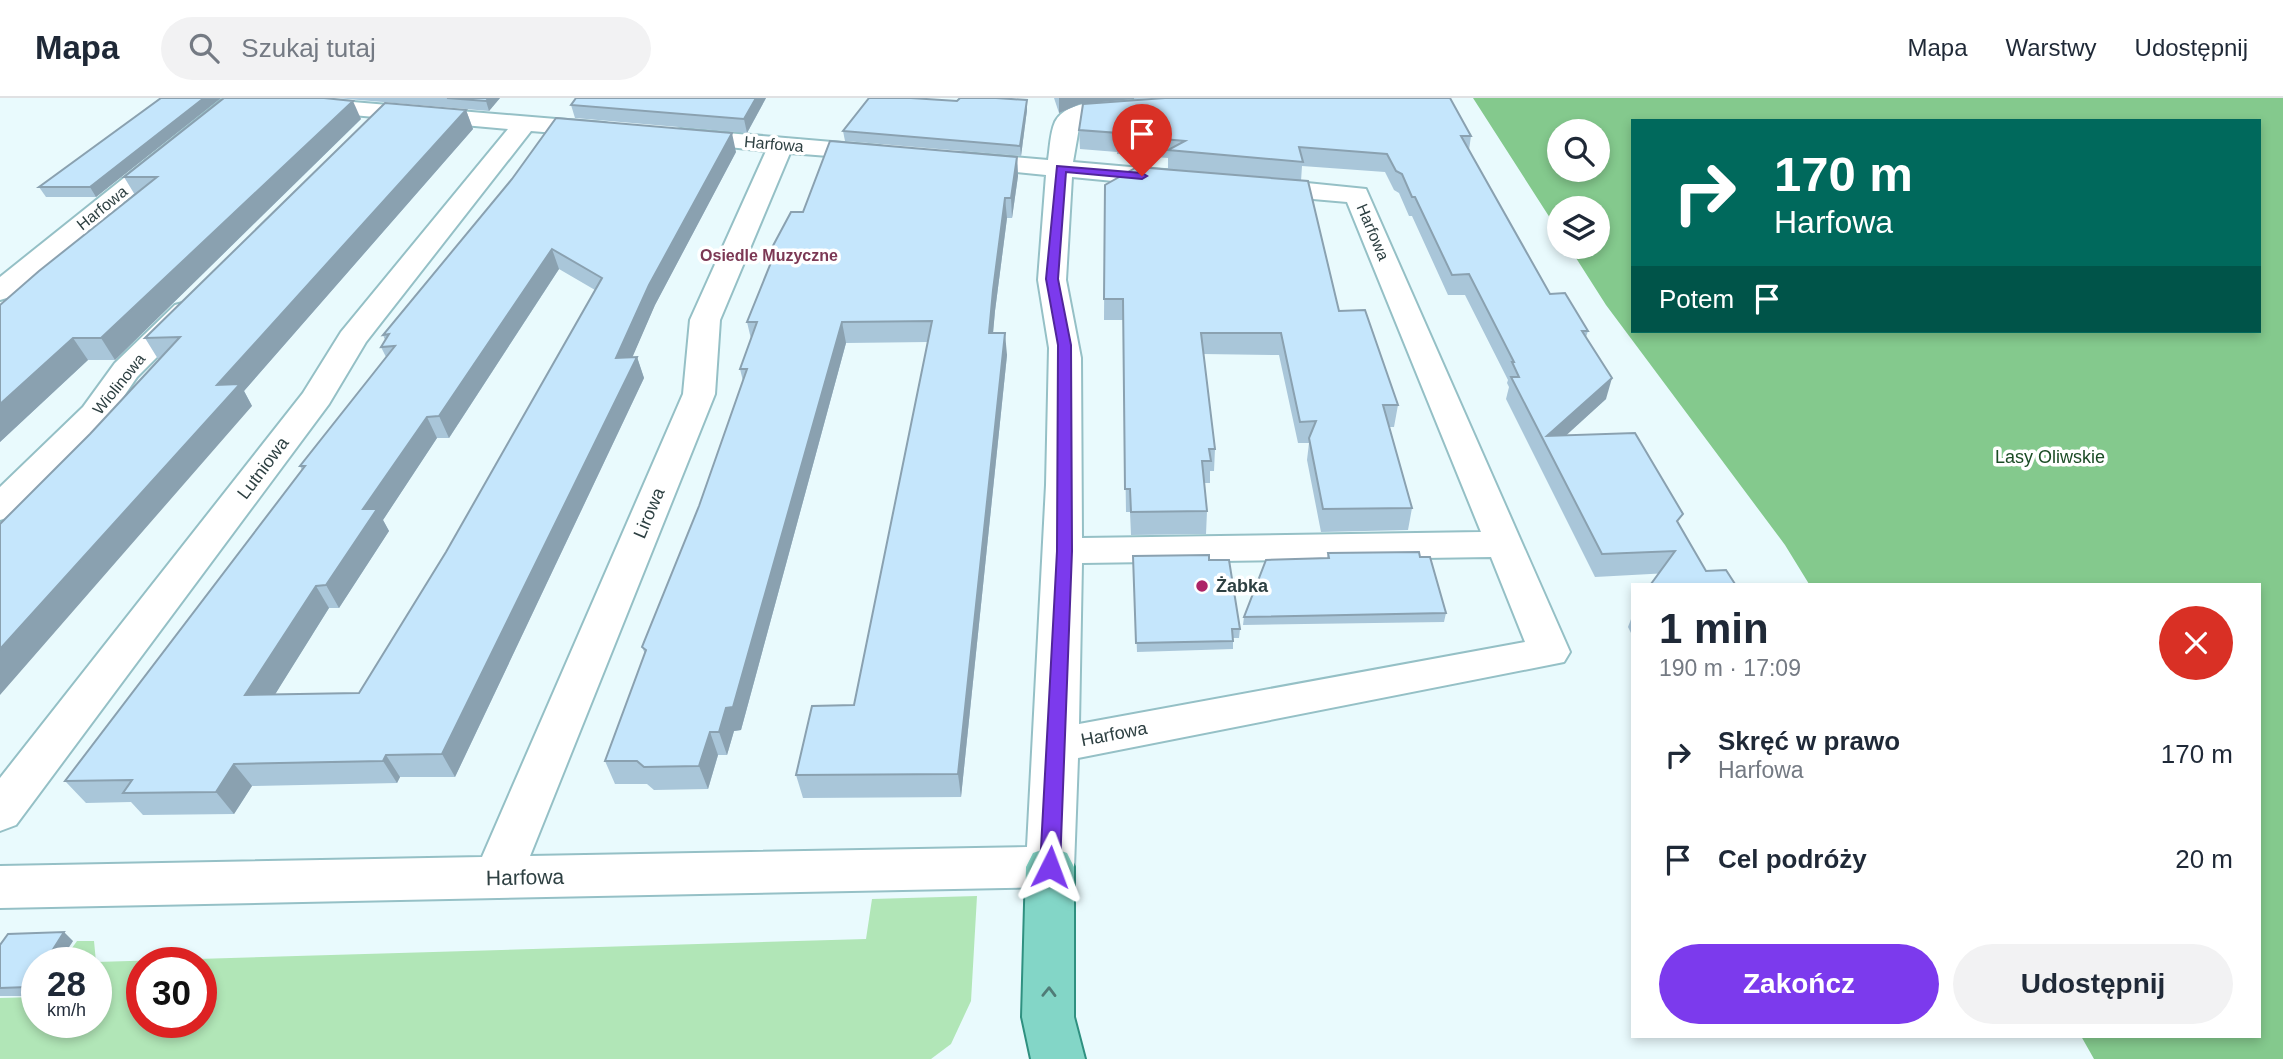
<!DOCTYPE html>
<html lang="pl">
<meta charset="utf-8">
<style>
body{margin:0;font-family:Helvetica,sans-serif;background:#f2f2f3;color:#1f2937;height:100vh;display:flex;flex-direction:column;font-size:26px;white-space:nowrap}
*{box-sizing:border-box;margin:0}
p{font-size:23px;color:#747a83}
.icon{flex:none;width:38px;height:38px;fill:none;stroke:currentColor;stroke-width:2;stroke-linecap:round;stroke-linejoin:round}
.map{position:relative;flex:1;overflow:hidden}
.drawer{position:absolute;left:1631px;top:485px;width:630px;height:455px;display:flex;flex-direction:column;background:#fff;border-radius:0px;box-shadow:0 4px 10px #0003}
.drawer>*{flex:none}
.top-card{position:absolute;left:1631px;top:21px;width:630px;height:214px;border-radius:0px;box-shadow:0 4px 10px #0003;background:#00695c;color:#fff;overflow:hidden}
.fabs{position:absolute;left:1547px;top:21px;display:grid;gap:14px}
.fabs a{display:grid;place-items:center;width:63px;height:63px;border-radius:50%;background:#fff;box-shadow:0 4px 10px #0003;font-size:35px}
.speed{position:absolute;left:21px;top:849px;display:flex;gap:14px;font-size:35px;font-weight:700;text-align:center}
.speed>*{display:grid;place-content:center;width:91px;height:91px;border-radius:50%;background:#fff;box-shadow:0 4px 10px #0003;line-height:1}
.speed small{font-size:18px;font-weight:400}
.speed .limit{border:10px solid #d22;background:#fff;color:#111}
.pin{position:absolute;display:grid;place-items:center;width:60px;height:60px;color:#fff;margin:-72px -30px;border-radius:50% 50% 50% 0;rotate:-45deg;box-shadow:0 0 7px #0007}
.pin .icon{rotate:45deg}
.me{position:absolute;width:77px;margin:-38px;rotate:3deg;stroke-linejoin:round;filter:drop-shadow(0 0 5px #0008)}
.turn{display:flex;align-items:center;gap:24px;height:147px;padding:0 28px;font-size:32px}
.turn .icon{width:91px;height:91px;stroke-width:2.5}
.turn b{display:block;font-size:49px;line-height:60px}
.then{display:flex;align-items:center;height:66px;padding:0 28px;background:#0003;gap:14px;font-size:26px}
.round{display:grid;place-items:center;flex:none;width:74px;height:74px;border-radius:37px;background:#f2f2f3}
.head{display:flex;align-items:center;justify-content:space-between;height:119px;padding:0 28px}
h1{font-size:42px;font-weight:600;line-height:52px}
.primary-button{display:flex;gap:14px;margin-top:auto;padding:14px 28px}
.primary-button a{flex:1;height:80px;border-radius:42px;background:#7c3aed;color:#fff;font-size:28px;font-weight:600;line-height:80px;text-align:center}
.primary-button a+a{background:#f2f2f3;color:#1f2937}
ul{padding:0;list-style:none}
li{display:flex;align-items:center;gap:21px;height:105px;padding:0 28px}
li div{flex:1}
li b{display:block;font-size:26px}
li em{font-style:normal}
header{display:flex;align-items:center;gap:42px;box-sizing:border-box;height:98px;padding:0 35px;background:#fff;border-bottom:2px solid #e0e1e3}
header strong{font-size:33px}
nav{display:flex;gap:38px;margin-inline-start:auto;font-size:24px}
.search{width:490px;height:63px;background:#f2f2f3;display:flex;align-items:center;gap:18px;box-sizing:border-box;padding:0 24px;border-radius:38px;color:#747a83;font-size:26px}
.map>svg:first-child{display:block}
.green{fill:#b1e6b7;fill-rule:evenodd}
.forest{fill:#84c98d;fill-rule:evenodd}
.lines{fill:none;stroke-linecap:round;stroke-linejoin:round}
.minor-casing{stroke:#95c0c6;stroke-width:4}
.major-casing{stroke:#2f9080;stroke-width:4}
.minor{fill:#fff;fill-rule:evenodd}
.major{fill:#83d6c7;fill-rule:evenodd}
.wall{fill:#a9c6d9;fill-rule:evenodd}
.shaded-wall{fill:#8aa1b0}
.building{fill:#c5e6fc;stroke:#8aa1b0;stroke-width:2;fill-rule:evenodd}
.oneway{stroke:#507c77}
.route{fill:#7c3aed;stroke:#51269a;stroke-width:2}
.poi-dot{fill:#ac2467;stroke:#fff;stroke-width:2.5}
.labels{text-anchor:middle;dominant-baseline:central;stroke-width:7;stroke-linejoin:round;paint-order:stroke}
.far-street-label{font-size:16px;fill:#2e4042;stroke:#fff}
.far-neighbourhood-label{font-size:16px;font-weight:bold;fill:#7c3854;stroke:#fff}
.park-label{font-size:18px;fill:#1b4c25;stroke:#fff}
.street-label{font-size:18px;fill:#2e4042;stroke:#fff}
.poi-label{font-size:18px;font-weight:bold;fill:#2e4042;stroke:#fff;text-anchor:start}
.near-street-label{font-size:21px;fill:#2e4042;stroke:#fff}
</style>
<header>
<strong>Mapa</strong>
<div class="search"><svg class="icon" aria-label="search" viewBox="0 0 24 24"><circle cx="10" cy="10" r="6"/><path d="M15 15l6 6"/></svg>Szukaj tutaj</div>
<nav><a>Mapa</a><a>Warstwy</a><a>Udostępnij</a></nav>
</header>
<div class="map">
<svg width="2283" height="961" viewBox="0 0 2283 961">
<rect width="100%" height="100%" fill="#e9fafd"/>
<path class="green" d="M977,798L971,903L951,946L931,961H0V900L37,899V924H96V864H62L77,843H94L96,864L866,841L872,801ZM201,864V924H142V864Z"/>
<path class="forest" d="M1473,0H2283V961H2094L2081,938H2259V486H1809L1785,447L1606,207L1569,149H1598V110H1559V134ZM1633,23H2259V233H1633ZM1559,33H1598V72H1559Z"/>
<g class="lines">
<g class="minor-casing">
<g id="minor">
<path d="M224,0H249L10,199L0,202V179Z"/>
<path d="M305,0L604,25L612,27L616,32L612,37L604,39L531,33L366,244L329,306L16,727L0,733V680L303,295L341,234L508,31L297,12L293,7L297,2Z"/>
<path d="M1133,3L1141,5L1145,10L1141,15L1097,19L1080,24L1073,64L1176,73L1185,76L1189,81L1185,86L1176,89L1072,79L1066,182L1081,260L1082,440L1481,434L1347,104L1257,96L1248,93L1244,88L1248,83L1257,80L1366,91L1570,554L1564,564L1078,660L1074,769L1067,783L1050,789L0,810V768L482,759L683,296L690,222L766,53L672,43L669,38L672,33L681,31L879,48L888,50L891,55L888,60L879,62L790,55L720,222L715,296L530,758L1027,749L1046,387L1049,250L1038,182L1046,77L964,69L955,67L952,62L955,57L964,55L1048,62C1050,50 1050,35 1055,24C1067,0 1111,4 1133,3ZM1491,459L1525,544L1079,626L1082,465Z"/>
<path d="M186,204L197,207L201,213L197,219L137,279L107,323L13,418L0,422V389L83,309L115,265L175,207Z"/>
</g>
</g>
<g class="major-casing">
<path id="major" d="M1050,749L1067,755L1074,769V919L1085,961H1031L1022,919L1026,769L1033,755Z"/>
</g>
<use href="#minor" class="minor"/>
<use href="#major" class="major"/>
</g>
<g class="wall">
<path d="M161,0H221L96,99H46L39,89Z"/>
<path d="M336,0H500L489,13Z"/>
<path d="M576,0H766L747,35L575,20L571,7Z"/>
<path d="M1054,0H1156L1134,1L1080,6L1059,15Z"/>
<path d="M1027,2V12L1021,58L845,43L843,33L957,3Z"/>
<path d="M466,12L473,31L244,293L252,308L90,336L159,261H158L145,240Z"/>
<path d="M361,21L115,262H88L0,344V207L135,97L124,79Z"/>
<path d="M1079,32L1471,38L1469,52L1550,196L1588,233L1586,239L1606,301L1565,338L1679,426L1706,473L1595,479L1506,301L1509,289L1507,285L1508,282L1465,197H1448L1412,118H1409L1399,95L1394,92L1385,74L1302,68L1301,83L1168,71V60L1117,56V54L1080,51Z"/>
<path d="M736,54L655,207L632,259H637L644,280L455,679H400L397,685L252,688L234,716L143,717L131,704L86,705L65,683L302,372L300,368L386,259L381,249L385,242L383,237ZM559,171L595,192L446,454L359,595L275,596L329,510H339L389,433L383,422L437,340H449Z"/>
<path d="M1017,59L1018,78L1012,120H1007L995,213L993,235L1007,257L961,699L803,700L796,677L854,607L928,244L846,245L741,632L734,633L727,657H718L708,691L654,692L647,686H615L605,663L645,556L642,549L699,408L743,283L740,271L751,241L747,224L770,167L768,157L803,114Z"/>
<path d="M1105,87L1339,213L1398,307L1394,329H1389L1412,410L1408,432L1321,434L1307,362L1309,345H1298L1279,257L1203,256L1215,351L1214,373H1210V385H1204L1207,413L1206,436L1131,437L1130,414H1126L1123,222H1104Z"/>
<path d="M1328,455L1420,459L1446,515L1444,524L1243,527L1244,519L1327,460Z"/>
<path d="M1133,458L1240,531L1239,540H1233V551L1137,554Z"/>
<path d="M1633,516V539L1628,529Z"/>
<path d="M73,843L59,864H37V898H0V847Z"/>
</g>
<g class="shaded-wall">
<path d="M204,0H221L96,99L90,89Z"/>
<path d="M489,0H500L489,13L486,3Z"/>
<path d="M756,0H766L747,35L744,21Z"/>
<path d="M1059,0H1134V1L1080,6L1059,15Z"/>
<path d="M1027,2V12L1021,58L1020,48Z"/>
<path d="M353,3L361,21L115,262L101,240Z"/>
<path d="M466,12L473,31L244,293L252,308L0,597V551L217,287Z"/>
<path d="M732,35L736,54L655,207L623,281L616,260L649,187Z"/>
<path d="M1017,59L1018,78L1012,120L1011,100Z"/>
<path d="M1005,100L1007,120L995,213L991,257L989,235L993,192Z"/>
<path d="M552,151L559,171L449,340L439,318Z"/>
<path d="M842,224L846,245L741,632L734,633L727,657L719,634Z"/>
<path d="M1005,235L1007,257L961,699L958,676Z"/>
<path d="M73,240L88,262L0,344V306Z"/>
<path d="M637,259L644,280L455,679L442,656Z"/>
<path d="M1612,280L1606,301L1549,353L1547,338Z"/>
<path d="M427,319L437,340L383,422L389,433L339,510L326,487L363,411Z"/>
<path d="M316,488L329,510L261,619L245,597Z"/>
<path d="M710,634L718,657L708,691L699,668Z"/>
<path d="M386,657L400,679L397,685L383,663Z"/>
<path d="M234,666L252,688L234,716L216,694Z"/>
<path d="M64,834L73,843L59,864H45Z"/>
<path d="M37,876V897L28,889Z"/>
</g>
<g class="building">
<path d="M161,0H204L90,89H39Z"/>
<path d="M224,0H324L353,3L101,240H73L0,306V207L39,173L157,79H124Z"/>
<path d="M447,0H489L486,3Z"/>
<path d="M576,0H756L744,21L571,7Z"/>
<path d="M869,0H911L957,3L960,0H996L1027,2L1020,48L843,33Z"/>
<path d="M1165,0H1450L1471,38H1461L1550,196L1565,195L1588,233H1582L1612,280L1547,338L1635,335L1683,416L1677,423L1706,473L1726,472L1735,486H1651L1675,453L1602,456L1511,279H1519L1512,264H1514L1469,176L1452,177L1415,99H1412L1402,76L1396,73L1387,56L1299,49L1303,64L1168,52L1185,43L1117,37L1118,35L1079,32L1083,6Z"/>
<path d="M385,5L466,12L217,287L240,286L0,551V426L90,336L180,239L145,240Z"/>
<path d="M556,20L732,35L649,187L616,260L637,259L442,656L386,657L383,663L234,666L216,694L123,695L132,682L65,683L305,368H300L395,248L381,249L389,236L383,237L512,81ZM552,151L602,180L446,454L359,595L245,597L316,488L326,487L377,411H363L427,319L439,318Z"/>
<path d="M830,43L1017,59L1011,100H1005L993,192L989,235H1005L958,676L796,677L812,608L854,607L932,223L842,224L733,609L726,610L719,634H710L699,668L644,669L637,663H605L646,552L642,549L699,408L747,271H740L757,224H747L774,157H768L791,114H803Z"/>
<path d="M1137,69L1308,83L1339,213L1365,212L1398,307H1383L1412,410L1323,411L1309,340L1316,323L1300,324L1281,235H1201L1215,351H1209L1211,363H1202L1207,413L1131,414L1130,391H1125L1123,201H1104L1105,87Z"/>
<path d="M1419,454L1420,459H1430L1446,515L1244,519L1266,462L1329,460L1328,455Z"/>
<path d="M1209,457V462H1229L1240,531H1232L1233,543L1136,545L1133,458Z"/>
<path d="M64,834L45,864H37V876L28,889L0,890V847L8,836Z"/>
</g>
<defs><path id="oneway-chevron" d="M-2-3.5L2.5 0L-2 3.5" fill="none" stroke-width="1.6" stroke-linecap="round" stroke-linejoin="round" transform="scale(1.75)"/></defs>
<use class="oneway" href="#oneway-chevron" transform="translate(1049 894) rotate(-89)"/>
<path class="route" d="M1057,68L1142,75L1147,78L1142,81L1066,74L1058,181L1071,247L1072,453L1060,769L1057,775L1050,777L1043,775L1040,769L1057,453L1058,247L1046,181Z"/>
<circle class="poi-dot" cx="1202" cy="488" r="7"/>
<g class="labels">
<g class="far-street-label">
<text transform="translate(774 46) rotate(5)">Harfowa</text>
<text transform="translate(102 110) rotate(-39)">Harfowa</text>
<text transform="translate(1373 134) rotate(67)">Harfowa</text>
<text transform="translate(119 286) rotate(-51)">Wiolinowa</text>
</g>
<g class="far-neighbourhood-label">
<text x="769" y="157">Osiedle Muzyczne</text>
</g>
<g class="park-label">
<text x="2050" y="359">Lasy Oliwskie</text>
</g>
<g class="street-label">
<text transform="translate(263 370) rotate(-53)">Lutniowa</text>
<text transform="translate(649 415) rotate(-67)">Lirowa</text>
<text transform="translate(1114 636) rotate(-11)">Harfowa</text>
</g>
<g class="poi-label">
<text x="1216" y="488">Żabka</text>
</g>
<g class="near-street-label">
<text transform="translate(525 779) rotate(-1)">Harfowa</text>
</g>
</g>
</svg>
<div class="fabs">
<a><svg class="icon" aria-label="search" viewBox="0 0 24 24"><circle cx="10" cy="10" r="6"/><path d="M15 15l6 6"/></svg></a>
<a><svg class="icon" aria-label="layers" viewBox="0 0 24 24"><path d="M12 4l9 5-9 5-9-5zM3 14l9 5 9-5"/></svg></a>
</div>
<div class="speed"><div>28<small>km/h</small></div><div class="limit">30</div></div>
<div class="pin" style="left:1142px;top:78px;background:#d93025"><svg class="icon" aria-label="arrive" viewBox="0 0 24 24"><path d="M6 21V4h12l-3 4 3 4H6"/></svg></div>
<svg class="me" style="left:1050px;top:769px" viewBox="-20 -20 40 40"><path d="M0-17L14 15 0 8-14 15z" fill="#7c3aed" stroke="#fff" stroke-width="4"/></svg>
<div class="top-card">
<div class="turn"><svg class="icon" aria-label="right" viewBox="0 0 24 24"><path d="M7 20v-9h11M14 6l5 5-5 5"/></svg><div><b>170 m</b>Harfowa</div></div>
<div class="then">Potem<svg class="icon" aria-label="arrive" viewBox="0 0 24 24"><path d="M6 21V4h12l-3 4 3 4H6"/></svg></div>
</div>
<section class="drawer">
<div class="head"><div><h1>1 min</h1><p>190 m · 17:09</p></div><a class="round" style="background:#d93025;color:#fff"><svg class="icon" aria-label="close" viewBox="0 0 24 24"><path d="M6 6l12 12M18 6L6 18"/></svg></a></div>
<ul>
<li><svg class="icon" aria-label="right" viewBox="0 0 24 24"><path d="M7 20v-9h11M14 6l5 5-5 5"/></svg><div><b>Skręć w prawo</b><p>Harfowa</p></div><em>170 m</em></li>
<li><svg class="icon" aria-label="arrive" viewBox="0 0 24 24"><path d="M6 21V4h12l-3 4 3 4H6"/></svg><div><b>Cel podróży</b></div><em>20 m</em></li>
</ul>
<div class="primary-button"><a>Zakończ</a><a>Udostępnij</a></div>
</section>
</div>
